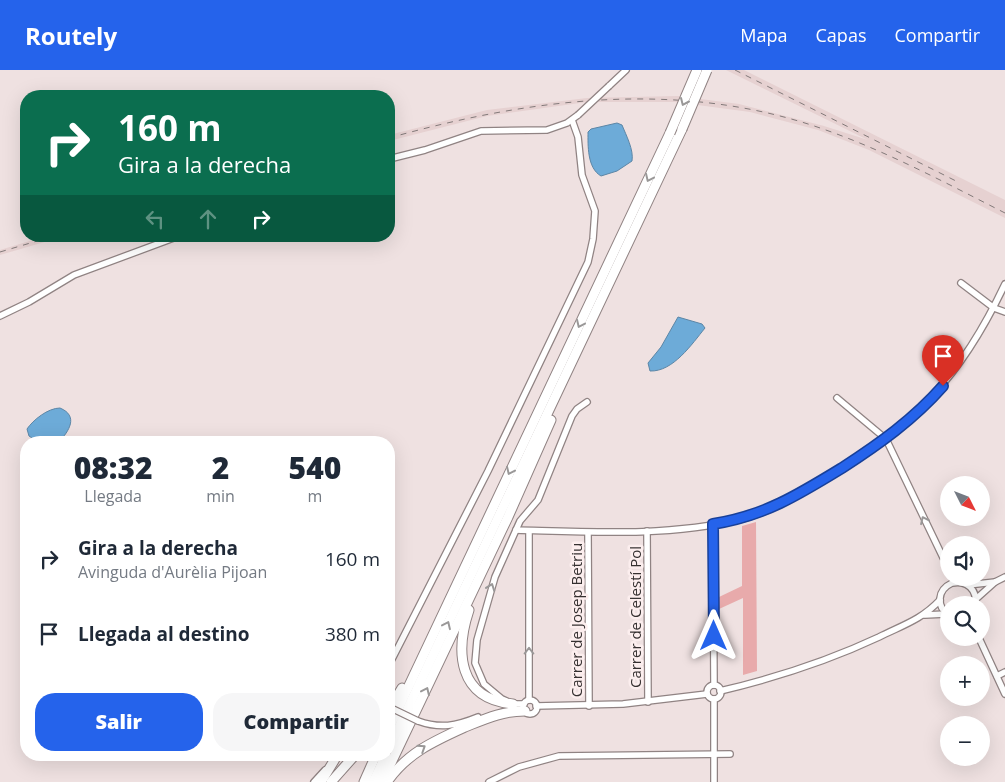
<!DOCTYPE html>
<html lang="es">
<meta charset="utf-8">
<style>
body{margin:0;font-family:"Open Sans",sans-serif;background:#f6f6f7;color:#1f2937;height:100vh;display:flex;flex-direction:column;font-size:19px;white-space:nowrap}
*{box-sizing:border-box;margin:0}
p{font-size:16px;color:#747a83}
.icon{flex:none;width:28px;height:28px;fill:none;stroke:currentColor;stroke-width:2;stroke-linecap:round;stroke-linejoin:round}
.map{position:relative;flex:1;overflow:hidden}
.drawer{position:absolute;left:20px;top:366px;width:375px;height:325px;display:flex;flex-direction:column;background:#fff;border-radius:20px;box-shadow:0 5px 20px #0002}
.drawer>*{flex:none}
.guide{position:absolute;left:20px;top:20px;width:375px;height:152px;border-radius:20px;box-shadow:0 5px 20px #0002;background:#0b6e4f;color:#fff;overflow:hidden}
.needle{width:32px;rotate:132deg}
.buttons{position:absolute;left:940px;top:406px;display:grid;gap:10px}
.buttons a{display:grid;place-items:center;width:50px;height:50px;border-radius:50%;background:#fff;box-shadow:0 5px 20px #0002;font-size:25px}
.pin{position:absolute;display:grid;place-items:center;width:42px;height:42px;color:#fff;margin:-51px -21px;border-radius:50% 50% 50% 0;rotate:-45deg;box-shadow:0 0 5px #0007}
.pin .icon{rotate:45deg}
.me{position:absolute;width:55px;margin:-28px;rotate:0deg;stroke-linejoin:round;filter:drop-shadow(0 0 4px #0008)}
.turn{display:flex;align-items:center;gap:18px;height:105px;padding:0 15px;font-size:22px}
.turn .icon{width:65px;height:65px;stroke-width:2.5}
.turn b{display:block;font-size:35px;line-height:42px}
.lanes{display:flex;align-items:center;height:48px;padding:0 15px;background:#0003;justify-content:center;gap:25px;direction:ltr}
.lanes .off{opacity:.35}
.eta{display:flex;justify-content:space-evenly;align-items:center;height:85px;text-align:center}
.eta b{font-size:30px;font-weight:800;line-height:35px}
.primary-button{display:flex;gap:10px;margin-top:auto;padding:10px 15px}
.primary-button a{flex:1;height:58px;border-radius:20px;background:#2563eb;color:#fff;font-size:20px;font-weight:800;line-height:58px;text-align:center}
.primary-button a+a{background:#f6f6f7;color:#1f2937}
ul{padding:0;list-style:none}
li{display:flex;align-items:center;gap:15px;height:75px;padding:0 15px}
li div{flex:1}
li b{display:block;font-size:19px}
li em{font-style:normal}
header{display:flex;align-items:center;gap:30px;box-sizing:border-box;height:70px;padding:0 25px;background:#2563eb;color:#fff}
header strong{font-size:24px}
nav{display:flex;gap:28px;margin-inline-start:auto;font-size:18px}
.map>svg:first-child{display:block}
.built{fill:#e6d1d1}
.green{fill:#e8aaab}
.water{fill:#6dabd8;stroke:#5c86a6}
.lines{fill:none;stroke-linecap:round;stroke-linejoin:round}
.minor-casing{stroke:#908383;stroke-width:8}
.highway-casing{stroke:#908383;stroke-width:11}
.minor{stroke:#fff;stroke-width:5.5}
.highway{stroke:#fff;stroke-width:9}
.rail{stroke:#827979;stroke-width:1;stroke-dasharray:6 6;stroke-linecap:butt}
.minor-bridge-casing{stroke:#908383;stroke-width:8;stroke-linecap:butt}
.highway-bridge-casing{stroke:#908383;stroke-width:11;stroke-linecap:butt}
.minor-bridge{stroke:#fff;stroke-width:5.5}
.highway-bridge{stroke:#fff;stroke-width:9}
.oneway{stroke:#9a9898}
.route-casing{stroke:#184099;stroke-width:12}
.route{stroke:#2563eb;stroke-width:9}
.labels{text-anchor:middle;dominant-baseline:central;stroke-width:5;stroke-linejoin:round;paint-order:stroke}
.street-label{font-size:15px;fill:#353030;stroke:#fceeee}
</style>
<header>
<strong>Routely</strong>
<nav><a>Mapa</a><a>Capas</a><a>Compartir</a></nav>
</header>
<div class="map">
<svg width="1005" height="712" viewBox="0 0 1005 712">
<rect width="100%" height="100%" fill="#efe1e1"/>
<g class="built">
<path d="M726,0H744L1005,130V148L869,80L818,60L750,42L675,32H587L487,46L389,71V65L487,40L587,28L677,26L739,34L824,56L868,70Z"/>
<path d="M46,166H65L0,185V180Z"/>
</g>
<path class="green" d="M756,452L757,601L743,605V528L719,539V527L742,516V456Z"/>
<g class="water">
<path d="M617,53L622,55C626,65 634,80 632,91L617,101L601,106C587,98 588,75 588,62L591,59Z"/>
<path d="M678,247L702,254L705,258C692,274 673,302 650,301L648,293L661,277Z"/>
<path d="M60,338C79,346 69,361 59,372H38L29,366L27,359C33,350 48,338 60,338Z"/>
</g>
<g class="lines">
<g class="minor-casing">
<g id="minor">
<path d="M609,16L626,0"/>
<path d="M389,89L425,80L481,61L547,60L567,53L578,45"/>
<path d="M961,213L994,238L1005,242"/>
<path d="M0,246L29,232L74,205L179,166"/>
<path d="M837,328L886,369L949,500"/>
<path d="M713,454L714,615"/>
<path d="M516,460C591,462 668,467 742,449C774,441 802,423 830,405C918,350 960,309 1005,214"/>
<path d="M529,461V630"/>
<path d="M647,461L648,632"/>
<path d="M588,464L589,636"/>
<path d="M968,515L995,512L1005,507"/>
<path d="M976,529L995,512"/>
<path d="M925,545L946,544"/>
<path d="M949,546C936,536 937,520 952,513C967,510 978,520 975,535"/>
<path d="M979,568L1005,624"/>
<path d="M389,595L488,401L588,192L593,169L595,141L582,105L578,67L572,50"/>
<path d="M997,606L1005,602"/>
<circle cx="714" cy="622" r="7"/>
<path d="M720,621C775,608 828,591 879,567C903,555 921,550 940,530"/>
<path d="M714,629V712"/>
<circle cx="530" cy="637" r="7"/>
<path d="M524,634H513L502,629L484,614L475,593L477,570L495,507L520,451L538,430L572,346L577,339L587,332"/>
<path d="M536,636L623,634L707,624"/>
<path d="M418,651C440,659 456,656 478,647"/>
<path d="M314,712L325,700"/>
<path d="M489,712L519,697L559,686L730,684"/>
</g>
</g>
<g class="highway-casing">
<g id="highway">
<path d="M469,540C455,582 458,629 513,634"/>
<path d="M389,640L402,618"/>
<path d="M389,658L670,63"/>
<path d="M389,678L682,59"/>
<path d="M321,712L335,689"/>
<path d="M331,712L355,685"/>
<path d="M364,712L376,685"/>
<path d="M373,712L386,685"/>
<path d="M382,712L508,447L551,350"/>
<path d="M387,712C407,683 434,671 465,657C485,649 502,641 525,641"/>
</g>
</g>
<use href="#minor" class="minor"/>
<use href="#highway" class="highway"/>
<g class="rail">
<path d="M735,0L956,111"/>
<path d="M389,68C531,28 681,9 823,59C886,81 946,113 1005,143"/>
<path d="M0,182L54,166"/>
</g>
<g class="minor-bridge-casing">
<g id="minor-bridge">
<path d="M578,45L609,16"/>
<path d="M389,637L418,651"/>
</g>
</g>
<g class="highway-bridge-casing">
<g id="highway-bridge">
<path d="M682,59L707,0"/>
<path d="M670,63L697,0"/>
</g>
</g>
<use href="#minor-bridge" class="minor-bridge"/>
<use href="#highway-bridge" class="highway-bridge"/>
</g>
<defs><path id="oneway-chevron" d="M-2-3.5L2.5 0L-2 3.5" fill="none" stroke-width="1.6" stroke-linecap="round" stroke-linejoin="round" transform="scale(1.25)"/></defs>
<g class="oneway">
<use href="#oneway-chevron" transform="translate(684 32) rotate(114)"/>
<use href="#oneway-chevron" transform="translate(649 108) rotate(115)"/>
<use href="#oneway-chevron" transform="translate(580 254) rotate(115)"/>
<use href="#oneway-chevron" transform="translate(510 401) rotate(115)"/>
<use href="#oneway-chevron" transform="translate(924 450) rotate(-115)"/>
<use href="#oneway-chevron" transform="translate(491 517) rotate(-70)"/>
<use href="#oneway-chevron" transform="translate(447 555) rotate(-65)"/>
<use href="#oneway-chevron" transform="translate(529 581) rotate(-90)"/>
<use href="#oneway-chevron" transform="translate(426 621) rotate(-65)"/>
<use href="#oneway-chevron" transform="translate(422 678) rotate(-33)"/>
</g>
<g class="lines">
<g class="route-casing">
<path id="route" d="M714,566L713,454C764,446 798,425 842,398C879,374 913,350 943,316"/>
</g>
<use href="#route" class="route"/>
</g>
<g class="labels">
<g class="street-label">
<text transform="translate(635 547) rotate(-90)">Carrer de Celestí Pol</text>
<text transform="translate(576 550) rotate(-90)">Carrer de Josep Betriu</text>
</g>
</g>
</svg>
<div class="buttons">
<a><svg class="needle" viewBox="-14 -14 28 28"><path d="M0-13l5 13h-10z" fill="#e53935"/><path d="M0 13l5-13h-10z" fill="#747a83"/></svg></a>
<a><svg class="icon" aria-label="sound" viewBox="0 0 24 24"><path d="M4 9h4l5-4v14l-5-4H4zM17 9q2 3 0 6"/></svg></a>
<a><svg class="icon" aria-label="search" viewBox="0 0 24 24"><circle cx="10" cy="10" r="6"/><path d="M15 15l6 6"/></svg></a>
<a>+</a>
<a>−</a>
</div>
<div class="pin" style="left:943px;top:316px;background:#d93025"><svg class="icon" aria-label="arrive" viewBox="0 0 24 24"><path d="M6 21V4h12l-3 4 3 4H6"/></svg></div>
<svg class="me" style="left:714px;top:566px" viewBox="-20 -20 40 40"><path d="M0-17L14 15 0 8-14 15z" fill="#2563eb" stroke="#fff" stroke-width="4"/></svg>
<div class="guide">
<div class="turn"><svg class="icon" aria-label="right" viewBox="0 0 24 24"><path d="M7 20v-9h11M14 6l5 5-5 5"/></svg><div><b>160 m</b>Gira a la derecha</div></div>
<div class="lanes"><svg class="icon off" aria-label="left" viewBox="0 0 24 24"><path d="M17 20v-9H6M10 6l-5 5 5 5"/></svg><svg class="icon off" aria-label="ahead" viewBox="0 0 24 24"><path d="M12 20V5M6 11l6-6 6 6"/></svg><svg class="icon" aria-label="right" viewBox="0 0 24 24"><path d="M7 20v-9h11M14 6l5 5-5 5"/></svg></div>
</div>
<section class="drawer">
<div class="eta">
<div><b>08:32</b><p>Llegada</p></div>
<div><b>2</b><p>min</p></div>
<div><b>540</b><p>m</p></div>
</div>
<ul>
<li><svg class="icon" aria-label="right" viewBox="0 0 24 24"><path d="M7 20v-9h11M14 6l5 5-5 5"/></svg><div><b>Gira a la derecha</b><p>Avinguda d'Aurèlia Pijoan</p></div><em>160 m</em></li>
<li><svg class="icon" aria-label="arrive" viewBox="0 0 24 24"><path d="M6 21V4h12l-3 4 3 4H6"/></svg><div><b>Llegada al destino</b></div><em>380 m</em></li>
</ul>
<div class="primary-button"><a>Salir</a><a>Compartir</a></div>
</section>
</div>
